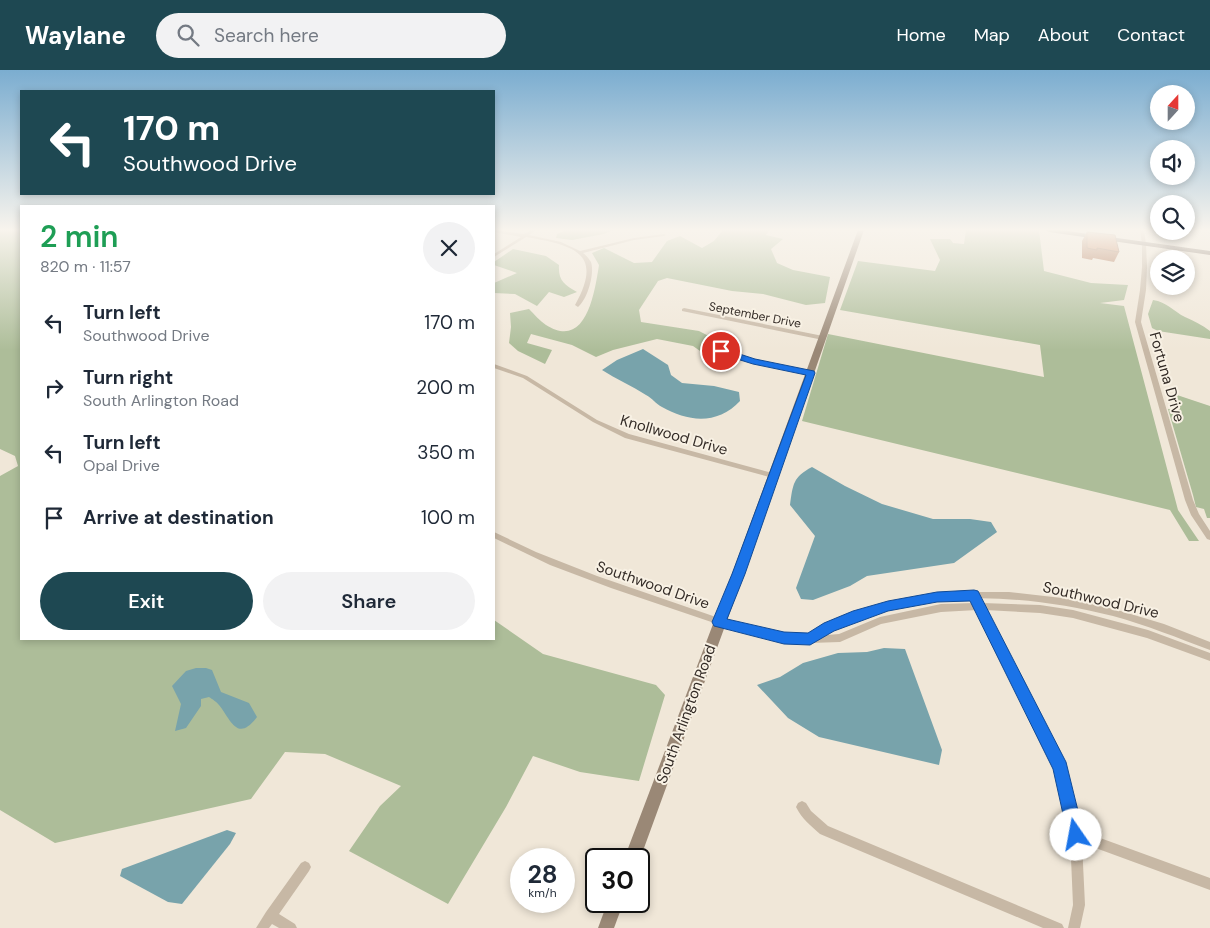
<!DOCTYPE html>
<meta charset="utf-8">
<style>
body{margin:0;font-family:"DM Sans",sans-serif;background:#f2f2f3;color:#1f2937;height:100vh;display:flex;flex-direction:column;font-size:19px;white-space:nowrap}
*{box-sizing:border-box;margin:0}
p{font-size:16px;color:#747a83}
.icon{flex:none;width:28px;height:28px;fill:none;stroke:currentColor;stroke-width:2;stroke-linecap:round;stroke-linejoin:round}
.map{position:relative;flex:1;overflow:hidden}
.panel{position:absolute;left:20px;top:135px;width:475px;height:435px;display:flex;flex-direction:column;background:#fff;border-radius:0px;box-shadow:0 2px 8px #0003}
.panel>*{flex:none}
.hud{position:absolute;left:20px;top:20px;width:475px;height:105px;border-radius:0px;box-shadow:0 2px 8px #0003;background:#1e4852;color:#fff;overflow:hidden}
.needle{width:32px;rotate:21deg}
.controls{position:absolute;left:1150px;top:15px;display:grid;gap:10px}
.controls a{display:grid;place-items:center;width:45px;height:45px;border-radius:50%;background:#fff;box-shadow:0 2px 8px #0003;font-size:25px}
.speed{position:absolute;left:510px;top:778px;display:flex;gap:10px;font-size:25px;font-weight:700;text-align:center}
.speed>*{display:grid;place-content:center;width:65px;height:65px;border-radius:50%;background:#fff;box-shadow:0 2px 8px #0003;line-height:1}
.speed small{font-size:12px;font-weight:400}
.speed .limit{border:2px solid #111;border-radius:8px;background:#fff;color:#111}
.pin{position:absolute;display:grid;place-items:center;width:42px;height:42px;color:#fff;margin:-21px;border:2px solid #fff;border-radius:50%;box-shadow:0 1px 5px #0007}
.me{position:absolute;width:55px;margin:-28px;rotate:348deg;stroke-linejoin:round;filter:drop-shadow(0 0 4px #0008)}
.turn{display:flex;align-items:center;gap:18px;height:105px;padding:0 20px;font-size:22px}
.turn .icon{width:65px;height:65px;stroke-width:2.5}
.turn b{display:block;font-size:35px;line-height:42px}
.round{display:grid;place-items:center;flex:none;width:52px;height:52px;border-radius:26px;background:#f2f2f3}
.summary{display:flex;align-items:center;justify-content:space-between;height:85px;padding:0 20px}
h1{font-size:30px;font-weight:600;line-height:38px;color:#1e9e55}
.cta{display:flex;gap:10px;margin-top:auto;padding:10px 20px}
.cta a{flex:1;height:58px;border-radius:30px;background:#1e4852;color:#fff;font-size:20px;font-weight:600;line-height:58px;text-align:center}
.cta a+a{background:#f2f2f3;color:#1f2937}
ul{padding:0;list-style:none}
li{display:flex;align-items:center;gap:15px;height:65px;padding:0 20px}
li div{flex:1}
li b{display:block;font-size:19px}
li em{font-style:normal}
header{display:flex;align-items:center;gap:30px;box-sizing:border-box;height:70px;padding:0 25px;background:#1e4852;color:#fff}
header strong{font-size:24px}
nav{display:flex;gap:28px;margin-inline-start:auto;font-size:18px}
.search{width:350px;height:45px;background:#f2f2f3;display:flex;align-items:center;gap:12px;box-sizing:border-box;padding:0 18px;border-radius:28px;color:#747a83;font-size:19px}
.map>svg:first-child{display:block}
.green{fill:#adbd99}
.water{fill:#78a3ab}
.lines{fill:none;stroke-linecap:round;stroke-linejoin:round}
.street{fill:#c7b8a5;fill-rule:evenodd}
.secondary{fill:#9a8876;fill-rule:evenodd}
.primary{fill:#746457;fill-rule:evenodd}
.wall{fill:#a5623b}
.building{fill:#c07245;stroke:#865030}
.route{fill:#1a73e8;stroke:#114b97}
.labels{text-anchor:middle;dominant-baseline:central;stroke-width:4;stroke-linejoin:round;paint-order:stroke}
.far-street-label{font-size:12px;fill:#332b26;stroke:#f8f1e4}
.street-label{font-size:15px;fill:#332b26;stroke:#f8f1e4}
</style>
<header>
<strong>Waylane</strong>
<div class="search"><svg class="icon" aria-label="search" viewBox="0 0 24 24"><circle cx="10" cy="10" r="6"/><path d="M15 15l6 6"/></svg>Search here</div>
<nav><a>Home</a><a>Map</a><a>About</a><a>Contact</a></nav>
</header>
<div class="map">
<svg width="1210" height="858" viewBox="0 0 1210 858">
<rect width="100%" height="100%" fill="#f0e7d8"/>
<g class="green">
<path d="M0,160H21V569H494V550L543,584L656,615L665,625L639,711L580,702L533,686L506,737L448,834L349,781L380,736L401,716L325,684L285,682L251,729L55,773L0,740V406L18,396L15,386L0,379Z"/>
<path d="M566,160H613L604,164L572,170L556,168L557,164Z"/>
<path d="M723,160H769L766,165L783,169L771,179L777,193L793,200L830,207L825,233L806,235L763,224L732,221L667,208L658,211L639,240L641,252L699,261L734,279L732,298L710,288L693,276L657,269L613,280L596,287L572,275L531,264L527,273L552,280L545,294L518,281L509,273L511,257L510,243L529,239C534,244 540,251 546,255C587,281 595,220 599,195L592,183L604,178L634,193L652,192L667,171L680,166L702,178L714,171Z"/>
<path d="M966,160H1039L1044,201L1091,213L1128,215L1124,230L1100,233L1124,236L1178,440L1199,471H1189L1170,440L802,351L828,264L1044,307L1040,275L840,240L858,191L935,201L940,190L930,169H950L953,173L964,174Z"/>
<path d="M513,179L546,186L559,195C558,210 564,215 577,222L564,227L549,222L537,236L515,224L494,223V213L517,203L494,195V192Z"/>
<path d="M1153,230C1167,232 1173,241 1185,247C1194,251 1202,255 1210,261V269L1158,261L1152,258L1148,244Z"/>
<path d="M1174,324L1210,336V448H1207L1204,439L1196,437L1193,425L1168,339H1180Z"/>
</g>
<g class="water">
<path d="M643,279L668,295L671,305L682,313L714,316L739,322L740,331C718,355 688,352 662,337C656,334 652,328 646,325C632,316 616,309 602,300L617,290Z"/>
<path d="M812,397L845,416L882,434L933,449H970L991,452L997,462L954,493L867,506L850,516L813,530L801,529L796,518L815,466L790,435C793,414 793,407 812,397Z"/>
<path d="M884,578L905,579L942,680L939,695L819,667L788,648L757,615L780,607L803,593L838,583L867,582Z"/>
<path d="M196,598H206L212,600L221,622L249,633L257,647C237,674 230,648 219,635C217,632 212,629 209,627L201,629V636L186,658L175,661L181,634L172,616L186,601Z"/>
<path d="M227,760L236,763L230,774L182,834L168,832L120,806L122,799Z"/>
</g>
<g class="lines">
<g class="street">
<path d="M494,160L524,164L532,160H536L529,165L561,172L580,181L634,168L664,164L666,165L664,166L634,170L583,183C586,185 589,189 591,192C595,204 587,230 578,237L575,235C605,182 572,175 526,167L494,187V184L521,167L494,162Z"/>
<path d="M1140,160H1144L1146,174L1147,197L1146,220L1141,252L1193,430L1199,444L1210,461V470L1207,469L1191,445L1185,430L1135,252L1140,220L1142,197V174Z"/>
<path d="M684,238L823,266L826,268L823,270L682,241V239Z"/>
<path d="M709,272L740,286L811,301L814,303L811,305L736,288L707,275L706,274Z"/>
<path d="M494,294L527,306L597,350L629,364L776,404L777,406L773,408L625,368L593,352L523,308L494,298Z"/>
<path d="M494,462L536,482L597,506L713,546L770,561L809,565L852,543L904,528L956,522H1009L1062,528L1114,539L1164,554L1210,572V580C1178,568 1146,555 1113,546C1037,527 956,520 879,542C872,545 864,546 858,549C847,553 837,559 827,565L839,564L880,547L941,534L974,533L978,530L982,533L1040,535L1073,540L1148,560L1210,583V591L1147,568L1073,548L1040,543L985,540L1065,694L1081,761L1210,808V820L1082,773L1085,835L1080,858H1068L1073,835L1070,765L1056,699L977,540L941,542L881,554L840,572L810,573L790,571L770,568L732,559L611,518L550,495L494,468Z"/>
<path d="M802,731L806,733L811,741L828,756L1062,854L1064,858H1043L820,764C811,756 802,749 796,737L798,733Z"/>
<path d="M305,791L309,793L311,797L309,801L279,844L295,854L297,858H279L272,854L269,858H256L266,842L301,793Z"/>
</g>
<g class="secondary">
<path d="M858,160H864L744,504L640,789L639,791V789H624L732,504Z"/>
<path d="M608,831H624L614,858H598Z"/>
</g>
<path class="primary" d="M1046,160H1060L1210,181V185L1049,162Z"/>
</g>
<path class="wall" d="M1087,162L1119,182L1114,192L1093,188L1092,190L1082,188V171Z"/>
<path class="building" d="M1087,162L1115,165L1119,182L1097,178V180L1087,178Z"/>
<linearGradient id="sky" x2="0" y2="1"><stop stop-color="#7badd0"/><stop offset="0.57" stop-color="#f8f4ed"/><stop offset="1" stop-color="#f8f4ed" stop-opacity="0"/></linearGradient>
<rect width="1210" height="280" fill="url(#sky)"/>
<path class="route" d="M721,278L755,289L814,301L815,303L745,504L727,549L784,562L808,563L824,553L853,541L888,531L937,522L974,520L978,521L1066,692L1084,765L1082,771L1076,774L1069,771L1053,699L970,531L937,532L888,541L834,561L810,575L784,574L714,556L712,552L732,504L806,305L753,294L718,283L716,281Z"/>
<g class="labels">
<g class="far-street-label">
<text transform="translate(755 245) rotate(11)">September Drive</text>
</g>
<g class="street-label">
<text transform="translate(1167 307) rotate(74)">Fortuna Drive</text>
<text transform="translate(674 365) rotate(16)">Knollwood Drive</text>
<text transform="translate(653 515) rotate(19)">Southwood Drive</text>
<text transform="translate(1101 530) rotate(13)">Southwood Drive</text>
<text transform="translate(686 644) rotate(-70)">South Arlington Road</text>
</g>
</g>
</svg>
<div class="controls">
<a><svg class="needle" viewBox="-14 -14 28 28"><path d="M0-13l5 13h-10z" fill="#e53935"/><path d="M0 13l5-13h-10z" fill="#747a83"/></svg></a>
<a><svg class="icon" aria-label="sound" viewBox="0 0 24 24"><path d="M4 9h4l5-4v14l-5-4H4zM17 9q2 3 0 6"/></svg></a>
<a><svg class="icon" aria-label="search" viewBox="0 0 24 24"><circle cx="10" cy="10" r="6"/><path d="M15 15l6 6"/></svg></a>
<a><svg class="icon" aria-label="layers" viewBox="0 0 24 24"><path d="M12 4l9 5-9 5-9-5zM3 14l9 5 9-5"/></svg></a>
</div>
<div class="speed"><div>28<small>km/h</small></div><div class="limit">30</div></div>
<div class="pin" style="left:721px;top:281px;background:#d93025"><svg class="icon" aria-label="arrive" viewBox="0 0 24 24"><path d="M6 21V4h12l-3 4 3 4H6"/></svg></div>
<svg class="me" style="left:1076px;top:765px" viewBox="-20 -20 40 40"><circle r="19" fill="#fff"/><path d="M0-13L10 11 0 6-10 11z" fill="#1a73e8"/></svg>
<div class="hud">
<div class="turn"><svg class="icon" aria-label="left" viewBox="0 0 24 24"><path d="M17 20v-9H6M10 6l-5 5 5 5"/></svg><div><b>170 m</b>Southwood Drive</div></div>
</div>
<section class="panel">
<div class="summary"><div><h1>2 min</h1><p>820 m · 11:57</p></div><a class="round"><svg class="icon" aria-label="close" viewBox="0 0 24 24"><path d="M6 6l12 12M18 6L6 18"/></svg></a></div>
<ul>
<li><svg class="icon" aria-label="left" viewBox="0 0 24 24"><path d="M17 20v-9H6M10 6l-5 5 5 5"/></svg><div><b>Turn left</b><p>Southwood Drive</p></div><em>170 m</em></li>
<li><svg class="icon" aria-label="right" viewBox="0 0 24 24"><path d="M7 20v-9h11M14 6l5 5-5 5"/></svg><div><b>Turn right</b><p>South Arlington Road</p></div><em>200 m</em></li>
<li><svg class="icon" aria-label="left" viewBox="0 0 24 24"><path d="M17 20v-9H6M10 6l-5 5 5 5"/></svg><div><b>Turn left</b><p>Opal Drive</p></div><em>350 m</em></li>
<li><svg class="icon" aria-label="arrive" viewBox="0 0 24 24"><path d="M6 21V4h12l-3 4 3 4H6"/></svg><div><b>Arrive at destination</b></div><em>100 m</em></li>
</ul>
<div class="cta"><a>Exit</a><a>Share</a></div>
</section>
</div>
